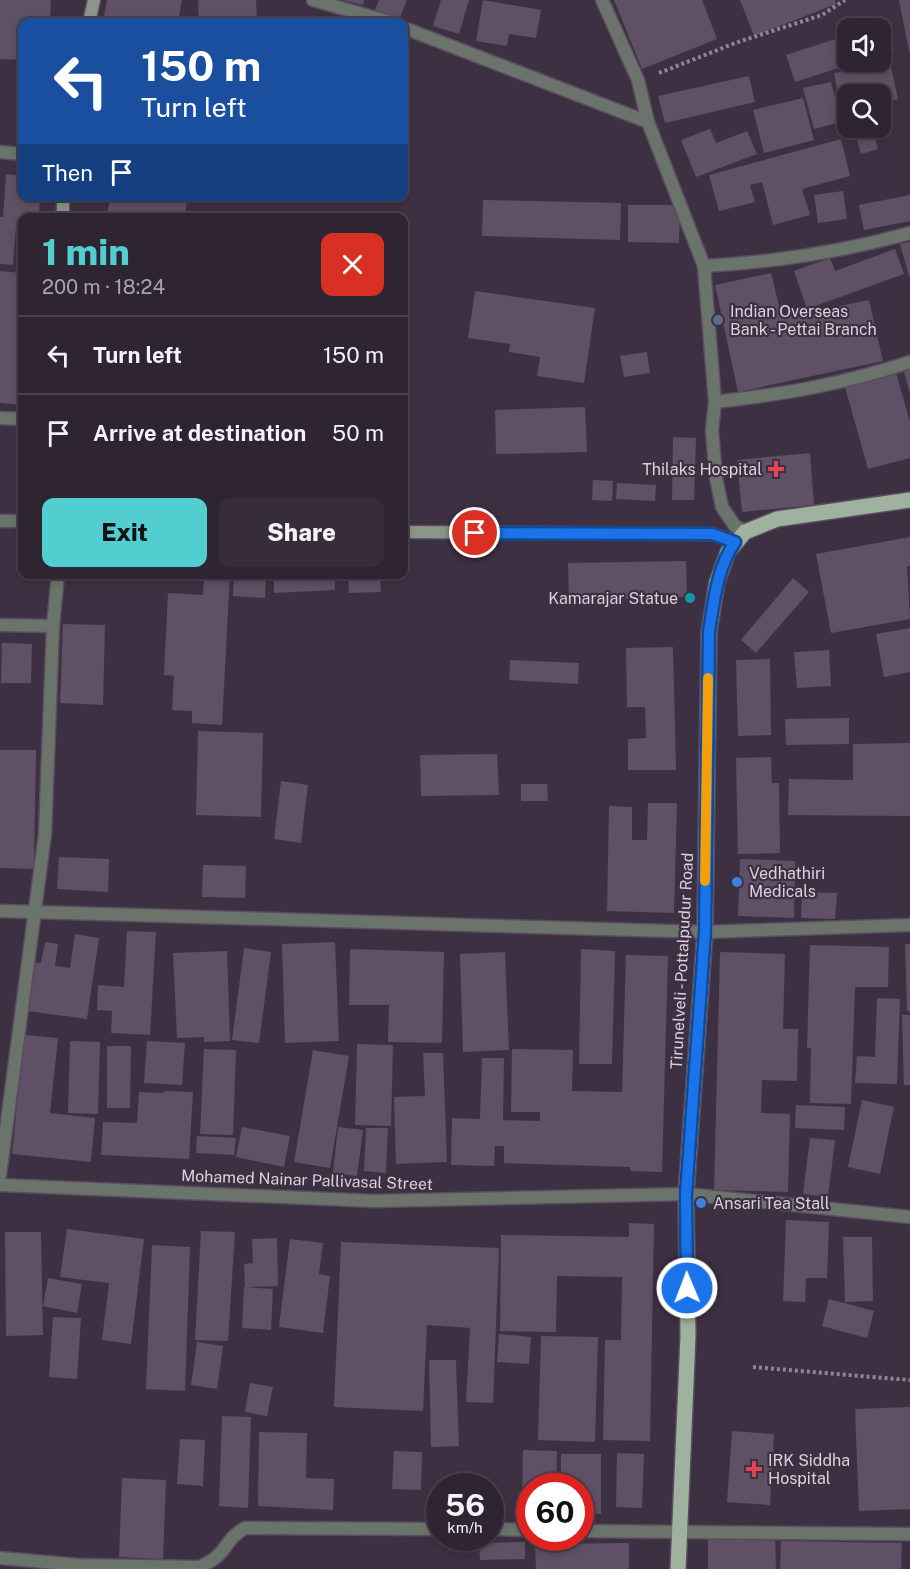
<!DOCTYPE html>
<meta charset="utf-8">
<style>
body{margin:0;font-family:"Public Sans",sans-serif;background:#362c3a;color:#f1f3f6;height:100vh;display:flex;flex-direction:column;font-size:22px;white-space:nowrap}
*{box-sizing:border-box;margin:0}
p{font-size:20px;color:#a7a4ac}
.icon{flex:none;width:33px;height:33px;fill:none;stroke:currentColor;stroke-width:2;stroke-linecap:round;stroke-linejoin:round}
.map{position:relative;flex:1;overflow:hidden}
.side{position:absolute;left:18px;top:213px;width:390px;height:366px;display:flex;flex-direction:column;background:#2e2432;border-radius:12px;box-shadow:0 3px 9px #0003,0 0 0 2px #49414d}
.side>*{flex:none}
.guide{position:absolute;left:18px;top:18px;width:390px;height:183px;border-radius:12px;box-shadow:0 3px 9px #0003,0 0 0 2px #49414d;background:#1a4fa0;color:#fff;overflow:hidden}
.buttons{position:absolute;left:837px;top:18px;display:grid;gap:12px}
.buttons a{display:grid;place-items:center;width:54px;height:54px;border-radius:12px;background:#2e2432;box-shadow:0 3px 9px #0003,0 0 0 2px #49414d;font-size:30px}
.speed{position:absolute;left:426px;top:1473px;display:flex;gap:12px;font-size:30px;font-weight:700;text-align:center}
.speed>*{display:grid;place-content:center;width:78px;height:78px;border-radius:50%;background:#2e2432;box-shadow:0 3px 9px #0003,0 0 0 2px #49414d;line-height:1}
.speed small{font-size:15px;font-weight:400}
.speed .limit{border:9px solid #d22;background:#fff;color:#111}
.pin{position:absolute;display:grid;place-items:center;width:51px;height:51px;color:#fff;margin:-26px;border:3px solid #fff;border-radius:50%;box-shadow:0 2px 6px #0007}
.me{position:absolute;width:66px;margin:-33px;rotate:359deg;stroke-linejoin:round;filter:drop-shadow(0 0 4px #0008)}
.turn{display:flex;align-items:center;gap:21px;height:126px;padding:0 24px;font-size:27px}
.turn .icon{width:78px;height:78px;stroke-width:2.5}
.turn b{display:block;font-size:42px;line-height:51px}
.then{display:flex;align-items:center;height:57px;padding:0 24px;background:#0003;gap:12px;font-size:22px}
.round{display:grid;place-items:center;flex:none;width:63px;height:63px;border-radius:12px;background:#362c3a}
.overview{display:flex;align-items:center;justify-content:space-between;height:102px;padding:0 24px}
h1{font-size:36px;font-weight:800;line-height:45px;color:#52cdd0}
.action{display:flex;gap:12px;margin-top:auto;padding:12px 24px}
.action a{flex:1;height:69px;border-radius:12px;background:#52cdd0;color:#111;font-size:24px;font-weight:800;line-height:69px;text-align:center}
.action a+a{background:#362c3a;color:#f1f3f6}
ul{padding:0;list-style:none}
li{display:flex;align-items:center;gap:18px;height:78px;padding:0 24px;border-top:2px solid #49414d}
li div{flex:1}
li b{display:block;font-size:22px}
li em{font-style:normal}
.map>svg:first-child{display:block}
.building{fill:#5f5065}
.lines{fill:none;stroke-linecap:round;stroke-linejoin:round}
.street-casing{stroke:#5a4d5f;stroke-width:15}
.secondary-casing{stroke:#5a4d5f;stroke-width:15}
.primary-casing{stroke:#5a4d5f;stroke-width:18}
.path{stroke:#908594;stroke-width:4;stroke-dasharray:3 3;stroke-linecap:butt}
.street{stroke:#6b746b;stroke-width:12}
.secondary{stroke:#899689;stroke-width:12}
.primary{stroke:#9fb19f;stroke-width:15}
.route-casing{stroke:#114b97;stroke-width:15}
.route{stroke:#1a73e8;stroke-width:10}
.slow{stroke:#f59e0b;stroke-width:10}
.service-dot{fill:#5c6f8a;stroke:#3e3043;stroke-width:2}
.health-dot{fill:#e0444e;stroke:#3e3043;stroke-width:2}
.culture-dot{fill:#0f9aa8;stroke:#3e3043;stroke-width:2}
.shop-dot{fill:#3f7fe0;stroke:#3e3043;stroke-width:2}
.labels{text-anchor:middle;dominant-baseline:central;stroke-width:4.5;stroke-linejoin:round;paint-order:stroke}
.poi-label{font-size:16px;fill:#dad1dd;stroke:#3e3043;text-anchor:start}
.street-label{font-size:16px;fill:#dad1dd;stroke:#3e3043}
</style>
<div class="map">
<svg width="910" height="1569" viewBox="0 0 910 1569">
<rect width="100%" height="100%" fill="#3e3043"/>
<g class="building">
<path d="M0,0H51L50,22H22V60L0,59Z"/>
<path d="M107,0H182L178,22H103Z"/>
<path d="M198,0H256L257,22H199Z"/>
<path d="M342,0H364L363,5Z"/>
<path d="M379,0H407L399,20L375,10Z"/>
<path d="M441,0H469L459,34L433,26Z"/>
<path d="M483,0L541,10L536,38L509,34L507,46L476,41Z"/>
<path d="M614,0H702L717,39L642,69Z"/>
<path d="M740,0H835L836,4L754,36Z"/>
<path d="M899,0H910V51H909Z"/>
<path d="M884,22L894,50L880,54V28H867Z"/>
<path d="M848,35V62H857L795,82L786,55Z"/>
<path d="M890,63L898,99L880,103V94H848V109L841,110L834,73Z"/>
<path d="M749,76L755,102L665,123L658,96Z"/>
<path d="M831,82L841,122L814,129L803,88Z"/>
<path d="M803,98L814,140L764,153L753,110Z"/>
<path d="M854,128H872L878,149L861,154Z"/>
<path d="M710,129L716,143L747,131L757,154L696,177L681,140Z"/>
<path d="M841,139L850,176L802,189L810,215L773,225L762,182L750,185L755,202L719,211L709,175Z"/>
<path d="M6,174L22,176V196H40L39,218H22V227L16,226L13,265L0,264V217H3Z"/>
<path d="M843,191L847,219L818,223L814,195Z"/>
<path d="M910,195V221L864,230L859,205Z"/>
<path d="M111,196H188L184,218H106Z"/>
<path d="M483,200L621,203L620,240L482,236Z"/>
<path d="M628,205H680L679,243L628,242Z"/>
<path d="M910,242V276H909L900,244Z"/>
<path d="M895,249L904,274L807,309L794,271L830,258L835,271Z"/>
<path d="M0,271L22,273V405L0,403Z"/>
<path d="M771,273L782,318L869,300L883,361L738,392L715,285Z"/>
<path d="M475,291L595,308L584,383L537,376L540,357L509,352L510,344L468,338Z"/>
<path d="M647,352L650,373L624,377L620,356Z"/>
<path d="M910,367V391H909L903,368Z"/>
<path d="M896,373L910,422V458L868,469L845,387Z"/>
<path d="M585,407L587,452L496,454L495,410Z"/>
<path d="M673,437L696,438L694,500H672Z"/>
<path d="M810,453L814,505L742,512L737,460Z"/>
<path d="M593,480L613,481L612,501L592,500Z"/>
<path d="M617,483L656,485L655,501L616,499Z"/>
<path d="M910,537V566H907L910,619L831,633L816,554Z"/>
<path d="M686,561L687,597L569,600L568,563Z"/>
<path d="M204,574H230L222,725L192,723V711L172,710L174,676L164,675L168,593L203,595Z"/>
<path d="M234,574H266L265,598L233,596Z"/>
<path d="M274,574H335V590L274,593Z"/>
<path d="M348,574H380L381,592L349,593Z"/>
<path d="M793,578L809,592L756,653L741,640Z"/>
<path d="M63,624L105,625L103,705L60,703Z"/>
<path d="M910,628V672L884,677L876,634Z"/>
<path d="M2,643L32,644L31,683H1Z"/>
<path d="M673,647L676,770H628V739L646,738L645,707H627L626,648Z"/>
<path d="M829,650L831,686L797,688L794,652Z"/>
<path d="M770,659L771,735L738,736L736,660Z"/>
<path d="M510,660L579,663L578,684L509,680Z"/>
<path d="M849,718V744L786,745L785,719Z"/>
<path d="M198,731L263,733L261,817L196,815Z"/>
<path d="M910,743V816L788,815L789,779L853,780V744Z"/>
<path d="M0,750H36L34,869L0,868Z"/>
<path d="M497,754L499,795L421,796L420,755Z"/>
<path d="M771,757L772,783H779L780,853L738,854L736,758Z"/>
<path d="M281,781L308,785L301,843L274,839Z"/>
<path d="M521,784H547L548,801H521Z"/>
<path d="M648,803H677L674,913L607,911L609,806L632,807V840H647Z"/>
<path d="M59,857L109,859L108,892L57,889Z"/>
<path d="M740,859L795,861L794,918L738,916Z"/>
<path d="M203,865L246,866L245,898L202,897Z"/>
<path d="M802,892L837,893L835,919L801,918Z"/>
<path d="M127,931L156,932L150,1035L111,1033L112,1011L97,1010L98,985L124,987Z"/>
<path d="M75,934L99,938L87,1019L27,1011L34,962L41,963L45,942L58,944L55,966L70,968Z"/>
<path d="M335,942L339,1041L285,1043L282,944Z"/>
<path d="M905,944H910V1011H907Z"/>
<path d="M810,945L889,947L888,987H855L851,1104L810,1103L811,1048H807Z"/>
<path d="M244,948L271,952L259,1043L232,1040Z"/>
<path d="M350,949L444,952L442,1043L388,1042L389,1005H349Z"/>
<path d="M581,949L615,951L612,1064H579Z"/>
<path d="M227,951L230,1041L204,1042V1037L177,1038L173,953Z"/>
<path d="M505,952L509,1050L463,1052L460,954Z"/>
<path d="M720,952L785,954L783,1029H798L797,1081L762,1080L761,1113L790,1114L788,1192L714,1190Z"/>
<path d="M626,955L668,956L662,1172L630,1171V1167L504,1163V1146H495L494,1166L451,1165L452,1118L480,1119L482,1058H504L503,1120L540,1121V1112H511L512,1049L573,1050L572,1091L622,1092Z"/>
<path d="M877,998L900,999L897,1084L855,1083L857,1056L875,1057Z"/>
<path d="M902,1015H910V1085H904Z"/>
<path d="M24,1035L58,1038L50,1113L95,1118L91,1162L12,1154Z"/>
<path d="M70,1041L100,1042L98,1114L68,1113Z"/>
<path d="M147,1041L185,1043L182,1085L144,1083Z"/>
<path d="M357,1044L393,1045L391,1126L355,1125Z"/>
<path d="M107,1046H131L130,1108H107Z"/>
<path d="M204,1049L236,1050L233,1135L200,1134Z"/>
<path d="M313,1050L349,1056L330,1168L294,1162Z"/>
<path d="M423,1053H443L447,1162L396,1164L394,1097L425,1096Z"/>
<path d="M164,1091L193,1092L189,1159L101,1155L103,1122L137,1123L139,1092L163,1093Z"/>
<path d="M862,1100L894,1107L880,1174L848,1167Z"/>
<path d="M796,1105L845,1107L844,1130L795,1128Z"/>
<path d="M242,1127L290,1136L284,1167L236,1157Z"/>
<path d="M338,1127L363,1130L357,1176L333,1173Z"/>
<path d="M366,1128H388L386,1173L364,1171Z"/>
<path d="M197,1136L236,1138L234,1155L196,1153Z"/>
<path d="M810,1138L835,1140L828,1197L803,1194Z"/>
<path d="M786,1220L829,1222L827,1278H806L805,1302L783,1301Z"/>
<path d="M629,1223L654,1224L650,1441L603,1440L605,1340H621L622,1277L557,1276L556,1332L500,1331L501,1235L629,1237Z"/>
<path d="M67,1229L144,1239L131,1344L102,1340L109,1283L60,1277Z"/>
<path d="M201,1231L235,1232L228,1341L195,1340Z"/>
<path d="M5,1232H41L43,1335L6,1336Z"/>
<path d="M843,1237H872L873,1301L845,1302Z"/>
<path d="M277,1238L278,1286L245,1287L244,1264L253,1263L252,1239Z"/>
<path d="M290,1239L323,1243L319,1274L330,1276L323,1333L279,1327Z"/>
<path d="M341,1242L499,1248L493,1403L466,1402L470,1328L427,1325L423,1411L334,1407Z"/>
<path d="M152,1245L190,1247L185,1391L146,1389Z"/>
<path d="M48,1278L82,1284L77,1313L43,1306Z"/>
<path d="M244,1287L273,1289L271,1330L242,1328Z"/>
<path d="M829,1299L874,1311L867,1338L822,1326Z"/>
<path d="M53,1317L81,1318L77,1379L49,1377Z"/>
<path d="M499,1334L531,1337L529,1364L497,1362Z"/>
<path d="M541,1336L598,1337L595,1442L538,1440Z"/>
<path d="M197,1342L223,1346L217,1389L191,1385Z"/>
<path d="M429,1360H456L459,1446L431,1447Z"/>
<path d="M250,1383L273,1387L267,1416L245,1412Z"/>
<path d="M910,1407V1509L859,1511L855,1409Z"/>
<path d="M222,1416L251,1417L248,1508L219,1506Z"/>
<path d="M732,1431L774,1434L770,1505L727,1502Z"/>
<path d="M259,1432L307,1433L306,1478L334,1479L333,1510L258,1506Z"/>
<path d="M180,1439L205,1440L203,1486L177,1484Z"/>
<path d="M523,1450L557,1451L556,1486H530V1499L522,1498Z"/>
<path d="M394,1451L422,1452L421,1490L392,1489Z"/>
<path d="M617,1453L644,1454L642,1508L616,1507Z"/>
<path d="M561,1454H601V1514H580V1486H561Z"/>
<path d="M122,1478L166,1480L163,1559L119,1557Z"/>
<path d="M775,1537L776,1569H708V1539Z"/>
<path d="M781,1541L902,1543L901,1569H780Z"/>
<path d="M525,1542V1559L480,1560L479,1543Z"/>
<path d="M629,1543V1569H536L535,1544Z"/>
</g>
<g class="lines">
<g class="street-casing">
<g id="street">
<path d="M313,0L390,22"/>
<path d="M602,0L638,80L648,122L704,266L715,402L712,430L716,478L722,507L735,526L745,532"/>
<path d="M404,28L648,122"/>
<path d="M0,152L22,154"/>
<path d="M704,266C775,262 842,252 910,233"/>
<path d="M715,402C785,394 843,384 910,362"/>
<path d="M0,418L22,419"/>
<path d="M0,521H22"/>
<path d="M0,625L53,626"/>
<path d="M0,911L705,932L910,925"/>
<path d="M0,1175L45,834L53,626L58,574"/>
<path d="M0,1185L375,1201L686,1194L910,1217"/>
<path d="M490,1529L530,1530"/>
<path d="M580,1531L910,1534"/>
<path d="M0,1558L79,1565L199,1567C229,1555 222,1541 245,1528L440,1529"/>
</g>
</g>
<g class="secondary-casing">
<g id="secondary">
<path d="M89,22L94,0"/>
<path d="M63,196V218"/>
<path d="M404,532L712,534L736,542"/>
</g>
</g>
<g class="primary-casing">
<path id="primary" d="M678,1569L688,1336L686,1194L705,932L709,632L717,582L728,552L745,532L777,519L910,500"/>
</g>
<g class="path">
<path d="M659,73L738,42L822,15L845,0"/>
<path d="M753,1367L910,1380"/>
</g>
<use href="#street" class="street"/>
<use href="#secondary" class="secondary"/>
<use href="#primary" class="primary"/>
</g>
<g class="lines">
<g class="route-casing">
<path id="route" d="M475,533L712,534L735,542C717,568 714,600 709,632L705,932L686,1194L687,1288"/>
</g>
<use href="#route" class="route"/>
<path class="slow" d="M705,881L708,678"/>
</g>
<circle class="service-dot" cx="718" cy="320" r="6"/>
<g class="health-dot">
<path d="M773 460h6v6h6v6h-6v6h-6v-6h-6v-6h6z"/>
<path d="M751 1460h6v6h6v6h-6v6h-6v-6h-6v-6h6z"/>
</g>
<circle class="culture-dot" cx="690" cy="598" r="6"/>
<g class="shop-dot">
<circle cx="737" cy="882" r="6"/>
<circle cx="701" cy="1203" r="6"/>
</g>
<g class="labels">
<g class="poi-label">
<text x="730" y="311">Indian Overseas<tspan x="730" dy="18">Bank - Pettai Branch</tspan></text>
<text x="762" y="469" text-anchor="end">Thilaks Hospital</text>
<text x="678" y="598" text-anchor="end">Kamarajar Statue</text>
<text x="749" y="873">Vedhathiri<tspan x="749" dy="18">Medicals</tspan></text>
<text x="713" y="1203">Ansari Tea Stall</text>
<text x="768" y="1460">IRK Siddha<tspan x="768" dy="18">Hospital</tspan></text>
</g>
<g class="street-label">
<text transform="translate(682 961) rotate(-87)">Tirunelveli - Pottalpudur Road</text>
<text transform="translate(307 1180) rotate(2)">Mohamed Nainar Pallivasal Street</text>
</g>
</g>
</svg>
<div class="buttons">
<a><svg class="icon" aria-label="sound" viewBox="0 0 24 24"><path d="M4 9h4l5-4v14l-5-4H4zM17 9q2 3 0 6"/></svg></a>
<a><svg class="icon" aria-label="search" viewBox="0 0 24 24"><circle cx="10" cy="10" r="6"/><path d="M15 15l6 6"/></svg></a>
</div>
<div class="speed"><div>56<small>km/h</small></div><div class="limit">60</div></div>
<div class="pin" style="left:475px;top:533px;background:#d93025"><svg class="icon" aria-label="arrive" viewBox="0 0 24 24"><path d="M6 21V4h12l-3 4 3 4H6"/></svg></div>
<svg class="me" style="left:687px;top:1288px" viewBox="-20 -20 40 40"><circle r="17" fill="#1a73e8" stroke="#fff" stroke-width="3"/><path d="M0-11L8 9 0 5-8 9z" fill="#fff"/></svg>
<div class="guide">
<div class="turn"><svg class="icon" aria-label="left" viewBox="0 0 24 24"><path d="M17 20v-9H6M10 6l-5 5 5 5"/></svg><div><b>150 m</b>Turn left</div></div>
<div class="then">Then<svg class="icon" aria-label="arrive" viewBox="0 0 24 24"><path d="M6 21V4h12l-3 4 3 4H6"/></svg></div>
</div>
<section class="side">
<div class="overview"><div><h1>1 min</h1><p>200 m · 18:24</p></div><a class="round" style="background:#d93025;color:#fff"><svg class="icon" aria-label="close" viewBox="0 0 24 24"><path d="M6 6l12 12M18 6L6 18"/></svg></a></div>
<ul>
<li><svg class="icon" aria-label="left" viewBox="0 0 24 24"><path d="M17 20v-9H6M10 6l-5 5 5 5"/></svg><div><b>Turn left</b></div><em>150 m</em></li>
<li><svg class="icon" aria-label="arrive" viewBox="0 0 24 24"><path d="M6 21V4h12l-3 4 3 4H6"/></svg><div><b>Arrive at destination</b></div><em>50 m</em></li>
</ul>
<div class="action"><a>Exit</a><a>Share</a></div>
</section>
</div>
